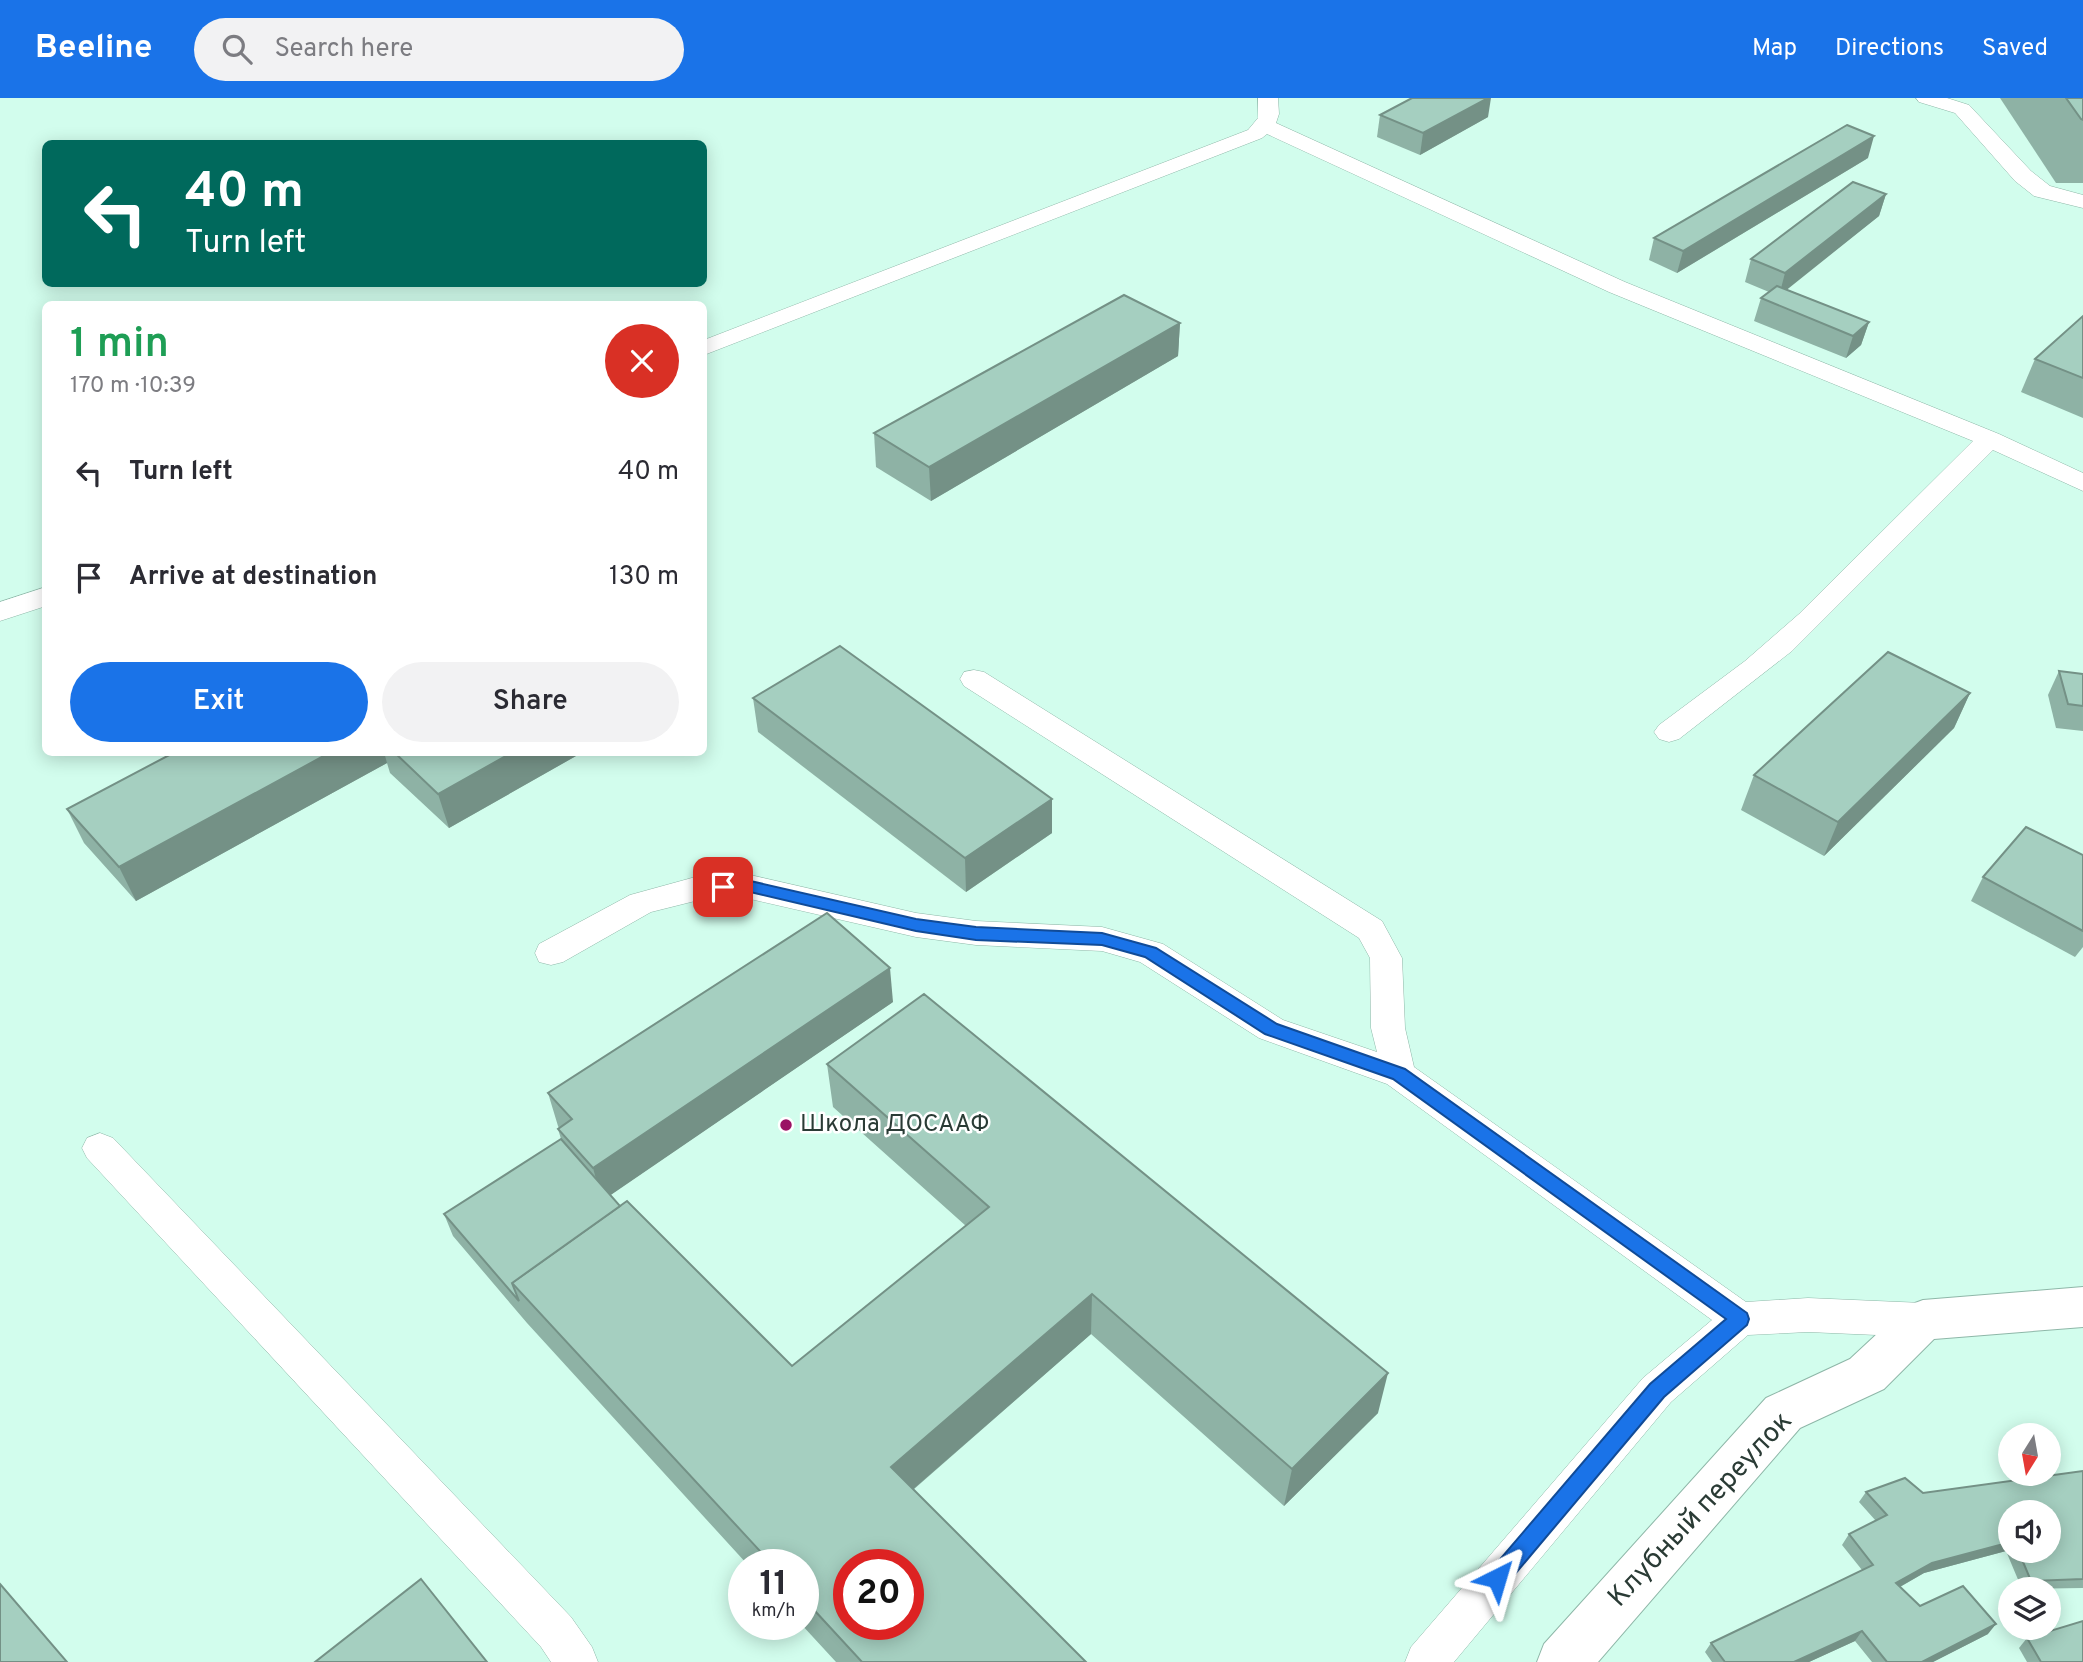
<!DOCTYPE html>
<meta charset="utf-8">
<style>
body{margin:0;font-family:Overpass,sans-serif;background:#f2f2f3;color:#2b2b33;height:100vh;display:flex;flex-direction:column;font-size:26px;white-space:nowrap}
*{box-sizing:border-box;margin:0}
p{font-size:23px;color:#7c7c81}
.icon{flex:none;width:38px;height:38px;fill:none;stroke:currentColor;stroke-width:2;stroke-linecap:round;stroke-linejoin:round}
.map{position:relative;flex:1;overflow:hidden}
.details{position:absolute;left:42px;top:203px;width:665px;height:455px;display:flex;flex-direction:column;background:#fff;border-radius:10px;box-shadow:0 4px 18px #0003}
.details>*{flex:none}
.hud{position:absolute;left:42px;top:42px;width:665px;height:147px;border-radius:10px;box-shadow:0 4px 18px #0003;background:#00695c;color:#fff;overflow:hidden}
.needle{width:46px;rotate:191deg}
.controls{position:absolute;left:1998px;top:1325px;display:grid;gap:14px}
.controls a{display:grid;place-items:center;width:63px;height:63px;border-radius:50%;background:#fff;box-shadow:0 4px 18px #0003;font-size:35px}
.speed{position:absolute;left:728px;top:1451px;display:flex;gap:14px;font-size:35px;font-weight:700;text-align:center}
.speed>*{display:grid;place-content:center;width:91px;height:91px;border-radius:50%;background:#fff;box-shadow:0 4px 18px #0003;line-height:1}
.speed small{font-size:18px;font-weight:400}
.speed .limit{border:10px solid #d22;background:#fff;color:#111}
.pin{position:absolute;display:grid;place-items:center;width:60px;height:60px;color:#fff;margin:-30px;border-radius:14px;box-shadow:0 4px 10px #0006}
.me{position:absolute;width:77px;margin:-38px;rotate:40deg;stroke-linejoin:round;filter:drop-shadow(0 0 5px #0008)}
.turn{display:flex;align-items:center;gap:24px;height:147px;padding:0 28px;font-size:32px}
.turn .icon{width:91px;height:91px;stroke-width:2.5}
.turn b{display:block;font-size:49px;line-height:60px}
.round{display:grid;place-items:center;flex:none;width:74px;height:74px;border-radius:37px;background:#f2f2f3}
.overview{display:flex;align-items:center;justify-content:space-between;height:119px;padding:0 28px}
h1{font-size:42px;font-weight:600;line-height:52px;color:#1e9e55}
.action{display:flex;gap:14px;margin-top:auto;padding:14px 28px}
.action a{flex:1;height:80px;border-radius:42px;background:#1a73e8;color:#fff;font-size:28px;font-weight:600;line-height:80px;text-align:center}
.action a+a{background:#f2f2f3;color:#2b2b33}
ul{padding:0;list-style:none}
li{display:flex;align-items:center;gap:21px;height:105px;padding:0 28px}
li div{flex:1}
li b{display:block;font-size:26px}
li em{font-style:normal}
header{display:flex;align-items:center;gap:42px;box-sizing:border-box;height:98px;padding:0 35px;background:#1a73e8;color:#fff}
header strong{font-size:33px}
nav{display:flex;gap:38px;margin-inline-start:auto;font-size:24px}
.search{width:490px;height:63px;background:#f2f2f3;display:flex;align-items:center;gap:18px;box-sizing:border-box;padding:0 24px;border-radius:38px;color:#7c7c81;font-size:26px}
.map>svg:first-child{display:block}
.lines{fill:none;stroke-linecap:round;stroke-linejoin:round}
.service-casing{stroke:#8eb7a8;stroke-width:1}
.minor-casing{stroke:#8eb7a8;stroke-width:2}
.service{fill:#fff;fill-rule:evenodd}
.minor{fill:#fff;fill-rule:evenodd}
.wall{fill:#8eb2a5;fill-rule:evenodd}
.shaded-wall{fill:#749186}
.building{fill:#a5cfc0;stroke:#749186;stroke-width:2;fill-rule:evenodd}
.route{fill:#1a73e8;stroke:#114b97;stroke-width:2}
.poi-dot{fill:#9a1164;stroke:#fff;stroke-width:2.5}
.labels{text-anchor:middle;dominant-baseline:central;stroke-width:5;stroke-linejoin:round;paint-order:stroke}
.poi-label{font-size:24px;fill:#2a3b35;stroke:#fff;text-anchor:start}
.near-street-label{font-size:28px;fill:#2a3b35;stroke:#fff}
</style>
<header>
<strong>Beeline</strong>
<div class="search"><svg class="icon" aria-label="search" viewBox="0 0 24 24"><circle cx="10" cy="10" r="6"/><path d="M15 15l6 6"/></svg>Search here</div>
<nav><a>Map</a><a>Directions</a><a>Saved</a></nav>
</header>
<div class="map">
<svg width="2083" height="1564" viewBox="0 0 2083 1564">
<rect width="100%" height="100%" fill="#d2fded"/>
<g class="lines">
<g class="service-casing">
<g id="service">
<path d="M1258,0H1278L1279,16L1276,25L1625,184L1999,336L2083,375V393L1993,352L1792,553L1679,641L1669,644L1659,641L1654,634L1659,627L1745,563L1799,516L1973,343L1609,194L1267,36L1262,40L704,257V242L1248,32L1258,20Z"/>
<path d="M1916,0H1947L1969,7L2031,73L2050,88L2083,97V110L2034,98L2015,83L1955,15L1919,4Z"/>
<path d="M46,489V508L0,523V504Z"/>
<path d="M974,572L984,574L1382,823L1402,860L1405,930L1414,969L1746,1204L1808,1200L1923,1205L1936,1210L1942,1222L1936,1234L1923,1239L1808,1234L1748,1237L1671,1304L1454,1564H1405L1411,1549L1643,1280L1712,1222L1387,986L1259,940L1140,864L1102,853L976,847L916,839L746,800L699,802L651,814L563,864L551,867L539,864L535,855L539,846L630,797L699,778L746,776L916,815L976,823L1102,829L1163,846L1283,922L1377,954L1371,930L1370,860L1359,840L964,588L960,581L964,574Z"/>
<path d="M100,1035L113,1040L571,1519L592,1549L598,1564H551L541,1549L87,1060L82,1050L87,1040Z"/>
</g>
</g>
<g class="minor-casing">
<path id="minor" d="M2083,1189V1229L1934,1241L1884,1291L1800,1330L1598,1564H1537L1544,1546L1766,1300L1850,1261L1907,1208L1923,1202Z"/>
</g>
<use href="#service" class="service"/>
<use href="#minor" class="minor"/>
</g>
<g class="wall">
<path d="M2000,0H2083V85H2056Z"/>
<path d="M1380,17L1488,19L1420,57L1377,39Z"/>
<path d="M1868,60L1677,175L1649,162L1654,140Z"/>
<path d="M1886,96L1879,118L1786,191L1869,224L1861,247L1846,260L1754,223L1761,200L1769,194L1745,184L1751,161Z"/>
<path d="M2083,218V320L2021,294L2035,261Z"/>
<path d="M1180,225L1178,258L931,403L876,369L874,335Z"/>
<path d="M2059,573L2083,576V633L2056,630L2048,597Z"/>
<path d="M1970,595L1954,630L1824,758L1741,712L1754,677Z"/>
<path d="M753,600L1052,735L966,794L758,634Z"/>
<path d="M175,654H583L449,730L390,675L387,665L136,803L84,745L67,711Z"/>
<path d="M2083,757V849L2075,859L1971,803L1983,779Z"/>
<path d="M893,904L610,1097L620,1108L792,1268L966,1128L833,1009L827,966L1378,1315L1284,1408L1091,1236L913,1392L1086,1564H836L801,1526H803V1466H747L527,1225L453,1138L444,1116L561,1041L558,1031L559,1030L558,1028L548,995Z"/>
<path d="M2083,1373V1490L2022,1491L2006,1453L1924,1475L1900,1489L1920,1508L1988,1536L1933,1564H1872L1855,1543L1809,1564H1712L1705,1554L1711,1545L1862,1472L1842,1447L1849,1436L1876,1423L1859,1404L1866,1394L1923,1395ZM2011,1414L2049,1452H2011Z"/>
<path d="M2027,1540L2083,1564H2027L2019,1550Z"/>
</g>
<g class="shaded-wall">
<path d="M1488,0H1491L1488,19L1420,57L1423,35Z"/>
<path d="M1874,38L1868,60L1677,175L1683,153Z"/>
<path d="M1886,96L1879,118L1779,198L1785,175Z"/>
<path d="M1869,224L1861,247L1846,260L1853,238Z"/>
<path d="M1180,225L1178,258L931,403L929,369Z"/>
<path d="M1970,595L1954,630L1824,758L1838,724Z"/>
<path d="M331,654H384L387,665L136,803L119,769Z"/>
<path d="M513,654H583L449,730L438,696Z"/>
<path d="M1052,701V735L966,794L965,760Z"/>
<path d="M890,870L893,904L602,1103L593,1070Z"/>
<path d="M1092,1196L1091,1236L895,1407L891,1369Z"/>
<path d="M1388,1275L1378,1315L1284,1408L1292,1371Z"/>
<path d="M2011,1444V1447L2006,1453L1924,1475L1889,1495L1896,1485L1932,1465Z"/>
<path d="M1996,1526L1988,1536L1933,1564H1922Z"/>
<path d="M1862,1533L1855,1543L1809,1564H1794Z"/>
</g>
<g class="building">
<path d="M1412,0H1488L1423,35L1380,17Z"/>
<path d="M2066,0H2083V22L2081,21Z"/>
<path d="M1847,27L1874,38L1683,153L1654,140Z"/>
<path d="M1853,84L1886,96L1785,175L1751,161Z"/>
<path d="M1777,188L1869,224L1853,238L1761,200Z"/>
<path d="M1124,197L1180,225L929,369L874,335Z"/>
<path d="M2083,218V280L2035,261Z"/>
<path d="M840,548L1052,701L965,760L753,600Z"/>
<path d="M1888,554L1970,595L1838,724L1754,677Z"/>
<path d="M2059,573L2083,576V608L2068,606Z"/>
<path d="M175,654H331L119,769L67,711Z"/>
<path d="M394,654H513L438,696Z"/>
<path d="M2026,729L2083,757V833L1983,779Z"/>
<path d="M827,815L890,870L593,1070L558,1031L572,1021L548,995Z"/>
<path d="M924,896L1388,1275L1292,1371L1092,1196L891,1369L1086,1564H862L803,1500V1466H772L512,1185L627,1103L792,1268L989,1109L827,966ZM849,1466H908V1526H849Z"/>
<path d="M561,1041L620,1108L512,1185L519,1203L444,1116Z"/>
<path d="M2083,1373V1481L2031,1483L2018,1452H2049V1414H2011V1444L1932,1465L1896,1485L1920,1508L1963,1488L1996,1526L1922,1564H1887L1862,1533L1794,1564H1725L1711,1545L1873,1467L1849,1436L1887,1417L1866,1394L1905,1380L1923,1395Z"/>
<path d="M421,1481L487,1564H315Z"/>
<path d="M0,1486L67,1564H0Z"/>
<path d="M2083,1523V1564H2041L2027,1540Z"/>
</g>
<path class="route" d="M746,782L916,821L976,829L1102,835L1156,850L1277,926L1405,971L1747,1215L1749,1221L1747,1227L1664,1299L1505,1488L1497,1491L1490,1488L1487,1480L1490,1473L1650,1286L1726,1221L1393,981L1265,936L1145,859L1102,847L976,842L916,833L746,793L723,795L715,789L723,783Z"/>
<circle class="poi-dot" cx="786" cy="1027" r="7"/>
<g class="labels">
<g class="poi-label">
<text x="800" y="1027">Школа ДОСААФ</text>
</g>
<g class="near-street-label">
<text transform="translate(1701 1412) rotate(-47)">Клубный переулок</text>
</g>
</g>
</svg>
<div class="controls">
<a><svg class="needle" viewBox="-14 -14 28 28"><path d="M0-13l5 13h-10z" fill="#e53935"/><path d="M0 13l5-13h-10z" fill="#7c7c81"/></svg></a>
<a><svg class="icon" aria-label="sound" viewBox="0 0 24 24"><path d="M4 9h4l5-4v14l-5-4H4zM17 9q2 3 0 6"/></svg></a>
<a><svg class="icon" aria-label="layers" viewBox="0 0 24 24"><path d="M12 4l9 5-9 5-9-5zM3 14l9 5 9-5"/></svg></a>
</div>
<div class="speed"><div>11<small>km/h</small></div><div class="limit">20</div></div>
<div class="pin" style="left:723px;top:789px;background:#d93025"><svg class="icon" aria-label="arrive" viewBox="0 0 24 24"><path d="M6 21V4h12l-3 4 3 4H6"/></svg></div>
<svg class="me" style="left:1497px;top:1480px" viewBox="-20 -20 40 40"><path d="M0-17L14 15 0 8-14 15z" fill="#1a73e8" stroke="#fff" stroke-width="4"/></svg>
<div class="hud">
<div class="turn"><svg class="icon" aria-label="left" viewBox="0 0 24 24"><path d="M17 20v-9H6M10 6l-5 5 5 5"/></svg><div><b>40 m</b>Turn left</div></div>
</div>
<section class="details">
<div class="overview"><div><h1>1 min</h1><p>170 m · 10:39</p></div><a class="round" style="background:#d93025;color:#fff"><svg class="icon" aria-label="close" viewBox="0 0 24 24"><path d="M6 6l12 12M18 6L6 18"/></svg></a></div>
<ul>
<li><svg class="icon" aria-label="left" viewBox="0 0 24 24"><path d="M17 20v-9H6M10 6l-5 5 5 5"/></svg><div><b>Turn left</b></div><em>40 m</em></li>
<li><svg class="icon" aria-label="arrive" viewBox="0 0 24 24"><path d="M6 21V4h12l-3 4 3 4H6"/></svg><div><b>Arrive at destination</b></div><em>130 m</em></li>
</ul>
<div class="action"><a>Exit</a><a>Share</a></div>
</section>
</div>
